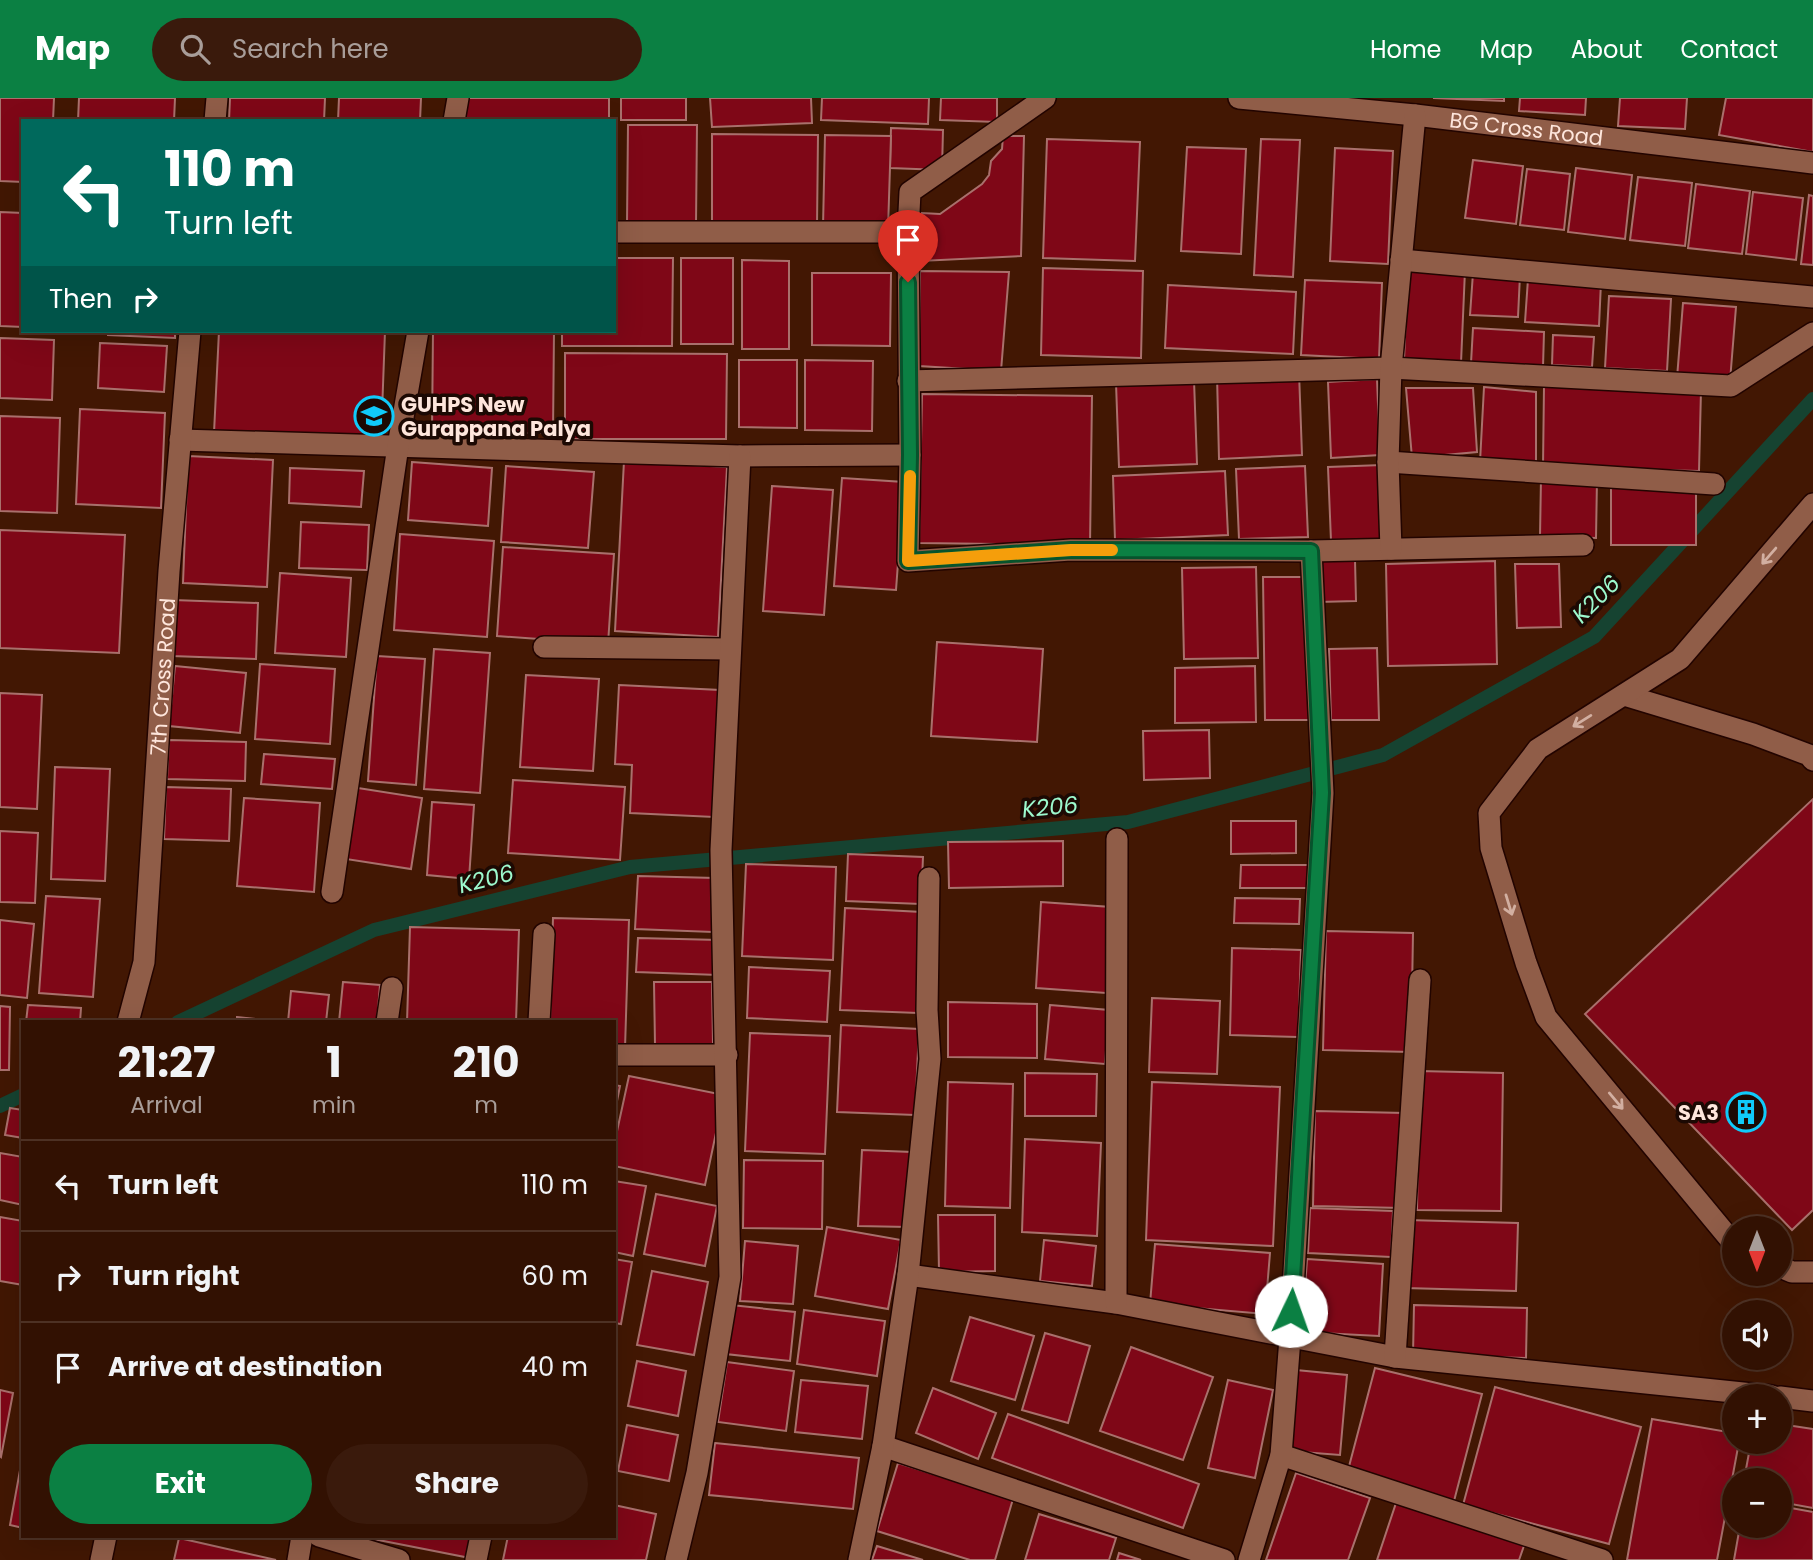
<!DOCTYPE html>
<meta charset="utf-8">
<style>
body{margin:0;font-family:Poppins,sans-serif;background:#3a1a0c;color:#f1f3f6;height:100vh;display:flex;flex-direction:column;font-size:26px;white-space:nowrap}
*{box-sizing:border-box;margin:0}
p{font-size:23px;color:#a89d99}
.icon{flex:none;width:38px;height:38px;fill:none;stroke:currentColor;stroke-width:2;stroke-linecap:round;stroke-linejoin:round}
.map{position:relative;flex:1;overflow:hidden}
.side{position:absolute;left:21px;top:922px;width:595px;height:518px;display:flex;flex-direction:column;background:#321102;border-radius:0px;box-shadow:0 7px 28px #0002,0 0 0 2px #4d3124}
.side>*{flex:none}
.top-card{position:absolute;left:21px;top:21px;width:595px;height:214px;border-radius:0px;box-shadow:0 7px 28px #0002,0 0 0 2px #4d3124;background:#00695c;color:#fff;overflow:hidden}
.needle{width:46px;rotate:180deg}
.controls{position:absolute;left:1722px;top:1118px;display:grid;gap:14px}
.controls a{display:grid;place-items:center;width:70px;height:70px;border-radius:50%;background:#321102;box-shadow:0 7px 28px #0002,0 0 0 2px #4d3124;font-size:35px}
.pin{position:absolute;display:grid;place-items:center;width:60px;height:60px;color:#fff;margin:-72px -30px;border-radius:50% 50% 50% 0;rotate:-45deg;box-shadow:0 0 7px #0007}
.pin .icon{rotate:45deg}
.me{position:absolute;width:77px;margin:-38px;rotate:3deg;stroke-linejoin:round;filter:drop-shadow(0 0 5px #0008)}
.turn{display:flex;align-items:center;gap:24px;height:147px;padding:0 28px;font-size:32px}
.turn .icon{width:91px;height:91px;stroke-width:2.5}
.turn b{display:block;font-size:49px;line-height:60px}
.then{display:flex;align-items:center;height:66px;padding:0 28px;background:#0003;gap:14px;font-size:26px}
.eta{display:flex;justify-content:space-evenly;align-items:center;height:119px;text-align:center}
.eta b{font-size:42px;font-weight:700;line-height:49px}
.primary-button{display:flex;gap:14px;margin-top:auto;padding:14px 28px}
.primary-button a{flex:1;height:80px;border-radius:42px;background:#0b8043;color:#fff;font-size:28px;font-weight:700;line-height:80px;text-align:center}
.primary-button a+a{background:#3a1a0c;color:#f1f3f6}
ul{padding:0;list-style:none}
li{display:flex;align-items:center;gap:21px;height:91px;padding:0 28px;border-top:2px solid #4d3124}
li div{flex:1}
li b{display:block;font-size:26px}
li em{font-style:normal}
header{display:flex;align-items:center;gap:42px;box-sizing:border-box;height:98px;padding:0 35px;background:#0b8043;color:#fff}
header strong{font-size:33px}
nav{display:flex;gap:38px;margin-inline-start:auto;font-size:24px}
.search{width:490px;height:63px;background:#3a1a0c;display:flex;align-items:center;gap:18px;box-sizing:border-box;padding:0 24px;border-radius:38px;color:#a89d99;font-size:26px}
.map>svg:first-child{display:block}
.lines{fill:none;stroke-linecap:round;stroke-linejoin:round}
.stream{stroke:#164331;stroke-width:14}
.building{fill:#7f0717;stroke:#a9706c;stroke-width:2}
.service-casing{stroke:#220400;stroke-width:24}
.minor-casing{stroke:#220400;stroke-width:24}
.service{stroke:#905d48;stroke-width:21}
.minor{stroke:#905d48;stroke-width:21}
.oneway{stroke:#d2afa1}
.route-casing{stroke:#07532c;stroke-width:18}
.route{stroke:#0b8043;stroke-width:12}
.slow{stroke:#f59e0b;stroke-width:12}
.labels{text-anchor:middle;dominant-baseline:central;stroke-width:7;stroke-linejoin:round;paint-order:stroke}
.street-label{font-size:21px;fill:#fee6dc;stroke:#1c0903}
.poi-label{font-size:21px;font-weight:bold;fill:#fee6dc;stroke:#1c0903;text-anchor:start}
.water-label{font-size:23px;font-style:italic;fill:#9df9ce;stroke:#1c0903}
</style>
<header>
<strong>Map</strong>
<div class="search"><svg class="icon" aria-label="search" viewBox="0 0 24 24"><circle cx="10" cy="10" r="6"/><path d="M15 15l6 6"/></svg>Search here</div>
<nav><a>Home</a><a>Map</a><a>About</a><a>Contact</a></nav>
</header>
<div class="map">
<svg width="1813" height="1462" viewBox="0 0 1813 1462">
<rect width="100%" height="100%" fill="#421703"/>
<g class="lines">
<g class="stream">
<path d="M178,924L374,832L630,769L1128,724L1383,657L1594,539L1813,301"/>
<path d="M0,1008L23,997"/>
</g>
</g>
<g class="building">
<path d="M0,0H54L53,23H23V84L0,83Z"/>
<path d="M79,0H175L174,23H78Z"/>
<path d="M230,0H325L324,23H229Z"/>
<path d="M339,0H421L420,23H338Z"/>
<path d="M466,0H609V23H465Z"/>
<rect x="621" y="0" width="65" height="22"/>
<path d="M710,0H811L812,25L712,29Z"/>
<path d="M822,0H929L928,26L821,22Z"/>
<path d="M941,0H997V24L940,22Z"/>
<path d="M1433,0H1504V3Z"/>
<path d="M1520,0H1586L1585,17L1519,13Z"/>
<path d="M1620,0H1687L1685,31L1618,28Z"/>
<path d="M1726,0H1813V54L1719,37Z"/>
<path d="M628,27H697L696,126L627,125Z"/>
<path d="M891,30L943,32L942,72L890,70Z"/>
<path d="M712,36L818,37L817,128L712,127Z"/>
<path d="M825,37L891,38L888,131L823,129Z"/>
<path d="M1003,38H1024L1021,158L920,163L922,115L940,116L982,86L989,77L991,63L1002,51Z"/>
<path d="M1047,41L1140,44L1135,163L1043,160Z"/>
<path d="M1261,41L1300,42L1293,179L1254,177Z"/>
<path d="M1187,49L1246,51L1241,156L1181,153Z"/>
<path d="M1335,50L1393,53L1388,166L1330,163Z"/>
<path d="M1473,62L1523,68L1516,126L1465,120Z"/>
<path d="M1576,70L1632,77L1625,141L1568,134Z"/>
<path d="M1527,71L1570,76L1564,132L1520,127Z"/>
<path d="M1638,79L1692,85L1685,148L1630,142Z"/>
<path d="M1696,86L1750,93L1742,156L1688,150Z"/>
<path d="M1753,94L1803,100L1796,162L1746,156Z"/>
<path d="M1809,97L1813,98V167L1801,166Z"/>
<path d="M0,114L23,115V229L0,228Z"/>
<path d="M614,160H673L672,248H562V233H614Z"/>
<rect x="681" y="160" width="52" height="86"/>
<path d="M742,162L789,163V251H742Z"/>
<path d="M1043,170L1143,173L1141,260L1041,257Z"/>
<path d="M1408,170L1465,172L1461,265L1404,262Z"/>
<path d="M920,173L1009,174L1001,273L919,268Z"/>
<path d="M812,175H891L890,248L812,247Z"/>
<path d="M1473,175L1520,177L1518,219L1470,217Z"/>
<path d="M1528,181L1601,184L1599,228L1525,224Z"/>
<path d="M1305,182L1382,185L1379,261L1301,257Z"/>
<path d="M1168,187L1296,194L1293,256L1165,250Z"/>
<path d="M1609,198L1671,201L1667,273L1605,270Z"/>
<path d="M1683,205L1736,209L1730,283L1677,280Z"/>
<path d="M1473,230L1544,234L1543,269L1471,265Z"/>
<path d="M108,233H175V240L108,237Z"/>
<path d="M219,233H385L381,342L214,335Z"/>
<path d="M433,233H554L553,335H432Z"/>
<path d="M1553,237L1594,239L1592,269L1552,267Z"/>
<path d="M0,240L54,242L52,302L0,300Z"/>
<path d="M100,245L167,248L164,294L98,290Z"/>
<path d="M565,255L727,256L726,341H565Z"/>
<path d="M739,262H797V330L739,329Z"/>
<path d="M805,262L873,263L872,333L805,332Z"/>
<path d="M1299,274L1302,357L1219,361L1217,277Z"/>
<path d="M1377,281L1380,357L1331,360L1328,284Z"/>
<path d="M1194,282L1197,366L1119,369L1116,285Z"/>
<path d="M1544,288L1701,292L1699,373L1543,369Z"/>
<path d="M1484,289L1536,294V366L1480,364Z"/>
<path d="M1406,290H1473L1477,354L1412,360Z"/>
<path d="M922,296L1092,298L1090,447L919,445Z"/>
<path d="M80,311L165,315L161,410L76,406Z"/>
<path d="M0,318L60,320L57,415L0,413Z"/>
<path d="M188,358L273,362L267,489L183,485Z"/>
<path d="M624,363L727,369L718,539L615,533Z"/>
<path d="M412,364L492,370L488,428L408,422Z"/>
<path d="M1382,367L1385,441L1331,443L1328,369Z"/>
<path d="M506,368L594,374L588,450L501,444Z"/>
<path d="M1305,368L1308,439L1239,441L1236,371Z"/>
<path d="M290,370L364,373L361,409L289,405Z"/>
<path d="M1225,373L1228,437L1115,442L1113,378Z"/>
<path d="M842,380L904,384L896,492L834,488Z"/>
<path d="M1541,380L1597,381L1596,440L1540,438Z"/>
<path d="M1611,387L1696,388V447H1611Z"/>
<path d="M772,388L833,392L824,517L763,513Z"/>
<path d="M301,424L369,427L367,472L299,470Z"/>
<path d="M0,432L125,437L119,555L0,550Z"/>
<path d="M400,436L494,443L487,539L394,532Z"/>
<path d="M503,449L614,456L608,546L497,538Z"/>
<path d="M1355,462L1356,503L1318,504L1317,463Z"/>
<path d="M1495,463L1497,566L1388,568L1386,466Z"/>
<path d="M1515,466H1559L1561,529L1517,530Z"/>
<path d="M1256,469L1258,560L1184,561L1182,470Z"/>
<path d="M280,475L351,480L346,559L275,555Z"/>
<path d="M1263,479H1308L1311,622H1265Z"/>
<path d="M173,502L258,505L256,561L172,558Z"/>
<path d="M937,544L1043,551L1037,644L931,638Z"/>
<path d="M1377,550L1379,622H1331L1329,551Z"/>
<path d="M434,551L490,555L480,695L424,691Z"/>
<path d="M377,558L425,561L416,687L368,683Z"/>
<path d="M260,566L335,571L330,646L255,641Z"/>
<path d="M175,568L246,575L240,635L169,628Z"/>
<path d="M1255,568L1256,624L1175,625V570Z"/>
<path d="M526,577L599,581L593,673L520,669Z"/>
<path d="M619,587L720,592L714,719L630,715L632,667L615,666Z"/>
<path d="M0,595L42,597L37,711L0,709Z"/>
<path d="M1209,632L1210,680L1144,682L1143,633Z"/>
<path d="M169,642L246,644L245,683L167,681Z"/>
<path d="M264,656L335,661L332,691L261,686Z"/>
<path d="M55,669L110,671L105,783L51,781Z"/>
<path d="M513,682L625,689L620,762L508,755Z"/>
<path d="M166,689L231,691L229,743L164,741Z"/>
<path d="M358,690L422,700L411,771L346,761Z"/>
<path d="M244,700L320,705L314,794L237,788Z"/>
<path d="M1813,701V1112L1792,1132L1585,916Z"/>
<path d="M432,704L474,707L469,781L427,777Z"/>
<path d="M1231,723H1296V755L1231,756Z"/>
<path d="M0,733L38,735L35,805L0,804Z"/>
<path d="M1063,743V788L949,790L948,744Z"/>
<path d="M848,756L923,759L921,806L846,803Z"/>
<path d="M746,766L836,769L833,862L742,858Z"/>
<path d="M1241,767H1308V790H1240Z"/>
<path d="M638,778L715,780L713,834L635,831Z"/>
<path d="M46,798L100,801L93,899L39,895Z"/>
<path d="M1235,800L1300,801L1299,826L1234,825Z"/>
<path d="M1041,804L1111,809L1106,895L1036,890Z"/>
<path d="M845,810L922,814L918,915L840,912Z"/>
<path d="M553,820L629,822L625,950H614V924H550Z"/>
<path d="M0,822L34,826L27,900L0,897Z"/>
<path d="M410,829L519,832L516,924H407Z"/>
<path d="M1326,833L1413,835L1411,954L1323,952Z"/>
<path d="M638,840L719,842L718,877L636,874Z"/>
<path d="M1232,850L1301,852L1298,939L1230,937Z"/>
<path d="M749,869L830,873L827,924L747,920Z"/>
<path d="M343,884L380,887L377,924H339Z"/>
<path d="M654,884H712L713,946L655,947Z"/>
<path d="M291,893L329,897L326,924H288Z"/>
<path d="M1152,900L1220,903L1217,976L1149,974Z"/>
<path d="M948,904L1037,906V960L948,959Z"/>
<path d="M28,907L81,910L80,924H26Z"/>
<path d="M1050,907L1109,912L1105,966L1045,961Z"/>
<path d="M0,908L10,909L9,972H0Z"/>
<path d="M237,919L282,924H237Z"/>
<path d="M841,927L919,931L915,1017L837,1014Z"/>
<path d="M750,935L830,938L825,1056L745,1053Z"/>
<path d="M1419,973L1503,975L1501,1113L1417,1112Z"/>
<path d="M1025,975L1097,976L1096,1018H1025Z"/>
<path d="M629,978L724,997L705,1087L614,1068V1047Z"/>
<path d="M948,984L1013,986L1010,1110L945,1108Z"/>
<path d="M1152,984L1280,989L1273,1148L1146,1142Z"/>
<path d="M614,987L620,988L614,1018Z"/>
<path d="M10,1010L23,1012V1040L5,1037Z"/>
<path d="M1315,1013L1405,1015L1402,1110L1313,1108Z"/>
<path d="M1025,1041L1101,1045L1097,1138L1022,1134Z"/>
<path d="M862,1052L912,1054L908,1129L858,1128Z"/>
<path d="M0,1055L23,1059V1107L0,1102Z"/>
<path d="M744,1062L823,1063L822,1131L743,1130Z"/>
<path d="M614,1083L646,1088L633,1158L614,1154Z"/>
<path d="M656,1096L717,1108L705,1168L644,1156Z"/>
<path d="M1310,1110L1393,1113L1391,1159L1308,1155Z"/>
<path d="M938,1117H995V1173L939,1174Z"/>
<path d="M0,1119L23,1123V1187L0,1183Z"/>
<path d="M1407,1122L1518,1125L1516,1193L1405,1190Z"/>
<path d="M827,1129L901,1142L888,1211L815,1198Z"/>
<path d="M1044,1142L1096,1148L1092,1188L1040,1183Z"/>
<path d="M745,1143L798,1148L793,1206L740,1203Z"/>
<path d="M1155,1146L1270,1155L1265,1216L1150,1206Z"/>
<path d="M614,1161L632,1164L621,1226L614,1225Z"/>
<path d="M1307,1161L1383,1166L1379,1238L1302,1234Z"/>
<path d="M652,1173L708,1184L694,1257L637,1247Z"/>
<path d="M731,1207L795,1214L790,1263L726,1256Z"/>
<path d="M1414,1207L1527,1210L1526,1260L1413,1257Z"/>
<path d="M804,1212L885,1223L877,1278L797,1266Z"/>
<path d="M970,1219L1034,1238L1015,1302L951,1283Z"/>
<path d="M1045,1235L1090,1248L1068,1325L1022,1312Z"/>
<path d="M1131,1249L1213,1279L1183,1362L1100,1333Z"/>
<path d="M637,1263L686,1273L678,1318L628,1308Z"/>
<path d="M727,1264L794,1273L786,1333L718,1324Z"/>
<path d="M1375,1270L1482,1296L1454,1403L1347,1376Z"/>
<path d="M1296,1272L1347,1277L1340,1357L1289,1353Z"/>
<path d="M801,1282L868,1288L862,1341L795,1334Z"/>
<path d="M1228,1282L1273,1292L1255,1380L1208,1370Z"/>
<path d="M1495,1289L1641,1329L1609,1446L1463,1407Z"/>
<path d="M933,1290L996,1315L978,1361L916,1335Z"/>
<path d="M0,1292L13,1295L1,1359L0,1358Z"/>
<path d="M1008,1316L1199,1386L1183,1430L992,1360Z"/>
<path d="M1652,1321L1734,1335V1344H1739L1717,1462H1627Z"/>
<path d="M1780,1326L1813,1331V1410L1780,1404V1382H1744L1751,1344H1780Z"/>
<path d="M627,1327L678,1337L669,1383L618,1373Z"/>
<path d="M715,1345L859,1360L853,1411L709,1397Z"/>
<path d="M23,1356V1430L10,1427Z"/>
<path d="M898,1365L1013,1401L995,1462H970L877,1433Z"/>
<path d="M1296,1375L1370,1400L1348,1462H1266Z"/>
<path d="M1398,1399L1526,1442L1519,1462H1377Z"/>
<path d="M614,1407L656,1416L646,1462H503L508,1438H614Z"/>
<path d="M1780,1408L1813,1414V1462H1734L1740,1428H1780Z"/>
<path d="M1039,1416L1116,1440L1109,1462H1025Z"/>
<path d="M358,1438H475L470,1460Z"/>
<path d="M179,1440L276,1462H174Z"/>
<path d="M877,1448L923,1462H872Z"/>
<path d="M1119,1455L1141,1462H1117Z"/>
</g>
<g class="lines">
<g class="service-casing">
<g id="service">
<path d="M1624,597L1753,636L1809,657L1813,662"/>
<path d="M1734,1146L1546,919L1526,865L1491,750L1489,715L1538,651L1680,561L1813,406"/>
<path d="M1780,1169L1792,1174H1813"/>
</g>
</g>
<g class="minor-casing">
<g id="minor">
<path d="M1045,0L910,94L908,134L910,357L908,463L1071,452L1311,453L1583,447"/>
<path id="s1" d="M1239,0L1415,17L1813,65"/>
<path d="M215,23L217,0"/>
<path d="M454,23L458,0"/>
<path d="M614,134H908"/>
<path d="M1401,162L1813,199"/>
<path d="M908,283L1391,270L1731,288L1813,235"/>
<path d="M180,342L740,358L910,357"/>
<path d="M1388,364L1714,386"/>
<path d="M1391,451L1388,364L1391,270L1415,17"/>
<path d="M544,549L730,551"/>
<path d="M332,794L398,348L418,233"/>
<path id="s2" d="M128,924L144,864L169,473L190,233"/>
<path d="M387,924L392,890"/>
<path d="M539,924L544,836"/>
<path d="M614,957H727"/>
<path d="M908,1177L1116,1205L1395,1259L1772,1298"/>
<path d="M1116,1205L1117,741"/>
<path d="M1395,1259L1420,882"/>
<path d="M1780,1299L1813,1303"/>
<path d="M883,1348L1224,1462"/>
<path d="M1281,1357L1602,1462"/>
<path d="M319,1438L399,1462"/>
<path d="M101,1462L106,1438"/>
<path d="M298,1462L302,1438"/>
<path d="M476,1462L481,1438"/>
<path d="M676,1462L697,1375L730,1179L721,752L740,358"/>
<path d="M859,1462L883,1348L908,1177L930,961L927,912L929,780"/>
<path d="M1249,1462L1281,1357L1290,1240L1323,695L1311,453"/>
</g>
</g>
<use href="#service" class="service"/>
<use href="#minor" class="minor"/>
</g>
<defs><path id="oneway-shaft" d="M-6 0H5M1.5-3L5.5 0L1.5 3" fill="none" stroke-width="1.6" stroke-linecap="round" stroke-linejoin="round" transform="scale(1.75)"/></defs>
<g class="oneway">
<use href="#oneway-shaft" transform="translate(1769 458) rotate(131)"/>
<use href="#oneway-shaft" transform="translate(1582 623) rotate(148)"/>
<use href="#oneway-shaft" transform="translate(1509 807) rotate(73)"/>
<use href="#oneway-shaft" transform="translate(1616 1003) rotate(50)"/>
</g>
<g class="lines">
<g class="route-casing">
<path id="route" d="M908,184L910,357L908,463L1071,452L1311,453L1322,695L1291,1213"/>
</g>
<use href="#route" class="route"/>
<path class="slow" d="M910,378L908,463L1071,452H1112"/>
</g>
<defs>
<g id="school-ring" transform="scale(2.0125)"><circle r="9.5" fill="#1c0903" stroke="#10cafa" stroke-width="1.5"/><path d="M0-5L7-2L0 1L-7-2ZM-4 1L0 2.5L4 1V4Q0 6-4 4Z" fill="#10cafa"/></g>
<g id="building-ring" transform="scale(2.0125)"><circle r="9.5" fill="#1c0903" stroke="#10cafa" stroke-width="1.5"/><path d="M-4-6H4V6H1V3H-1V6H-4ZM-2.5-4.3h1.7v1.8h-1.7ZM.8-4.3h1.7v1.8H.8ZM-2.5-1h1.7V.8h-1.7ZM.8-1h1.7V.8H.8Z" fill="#10cafa"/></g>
</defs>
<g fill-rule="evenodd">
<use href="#school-ring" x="374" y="318"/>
<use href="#building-ring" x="1746" y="1014"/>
</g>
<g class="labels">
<g class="street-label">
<text stroke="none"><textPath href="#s1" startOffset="289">BG Cross Road</textPath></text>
<text stroke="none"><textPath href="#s2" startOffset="348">7th Cross Road</textPath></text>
</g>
<g class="poi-label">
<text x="401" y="306">GUHPS New<tspan x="401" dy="24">Gurappana Palya</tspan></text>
<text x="1719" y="1014" text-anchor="end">SA3</text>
</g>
<g class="water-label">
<text transform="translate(1596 501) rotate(-45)">K206</text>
<text transform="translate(1050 709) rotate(-5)">K206</text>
<text transform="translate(486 781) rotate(-14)">K206</text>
</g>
</g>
</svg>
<div class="controls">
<a><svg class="needle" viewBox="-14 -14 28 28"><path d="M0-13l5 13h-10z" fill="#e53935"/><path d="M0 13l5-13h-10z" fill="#a89d99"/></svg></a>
<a><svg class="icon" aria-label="sound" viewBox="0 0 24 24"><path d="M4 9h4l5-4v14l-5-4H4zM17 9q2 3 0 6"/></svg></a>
<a>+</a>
<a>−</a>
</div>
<div class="pin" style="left:908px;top:184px;background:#d93025"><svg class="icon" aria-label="arrive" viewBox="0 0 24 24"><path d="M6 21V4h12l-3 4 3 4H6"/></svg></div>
<svg class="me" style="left:1291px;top:1213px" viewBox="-20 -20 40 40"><circle r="19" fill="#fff"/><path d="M0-13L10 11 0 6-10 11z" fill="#0b8043"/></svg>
<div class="top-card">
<div class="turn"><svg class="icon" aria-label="left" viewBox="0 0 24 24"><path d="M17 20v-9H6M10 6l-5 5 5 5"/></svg><div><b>110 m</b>Turn left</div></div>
<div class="then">Then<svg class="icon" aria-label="right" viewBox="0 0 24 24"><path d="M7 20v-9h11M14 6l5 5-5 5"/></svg></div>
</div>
<section class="side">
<div class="eta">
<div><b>21:27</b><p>Arrival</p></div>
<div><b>1</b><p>min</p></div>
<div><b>210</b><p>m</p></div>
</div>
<ul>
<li><svg class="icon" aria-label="left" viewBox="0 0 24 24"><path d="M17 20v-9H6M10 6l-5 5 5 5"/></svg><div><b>Turn left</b></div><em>110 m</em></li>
<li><svg class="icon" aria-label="right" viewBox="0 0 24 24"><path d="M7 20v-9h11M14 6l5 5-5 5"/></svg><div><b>Turn right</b></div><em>60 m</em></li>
<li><svg class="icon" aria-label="arrive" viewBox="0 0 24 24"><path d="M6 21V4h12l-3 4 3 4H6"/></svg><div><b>Arrive at destination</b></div><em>40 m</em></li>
</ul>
<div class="primary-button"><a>Exit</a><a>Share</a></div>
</section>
</div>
